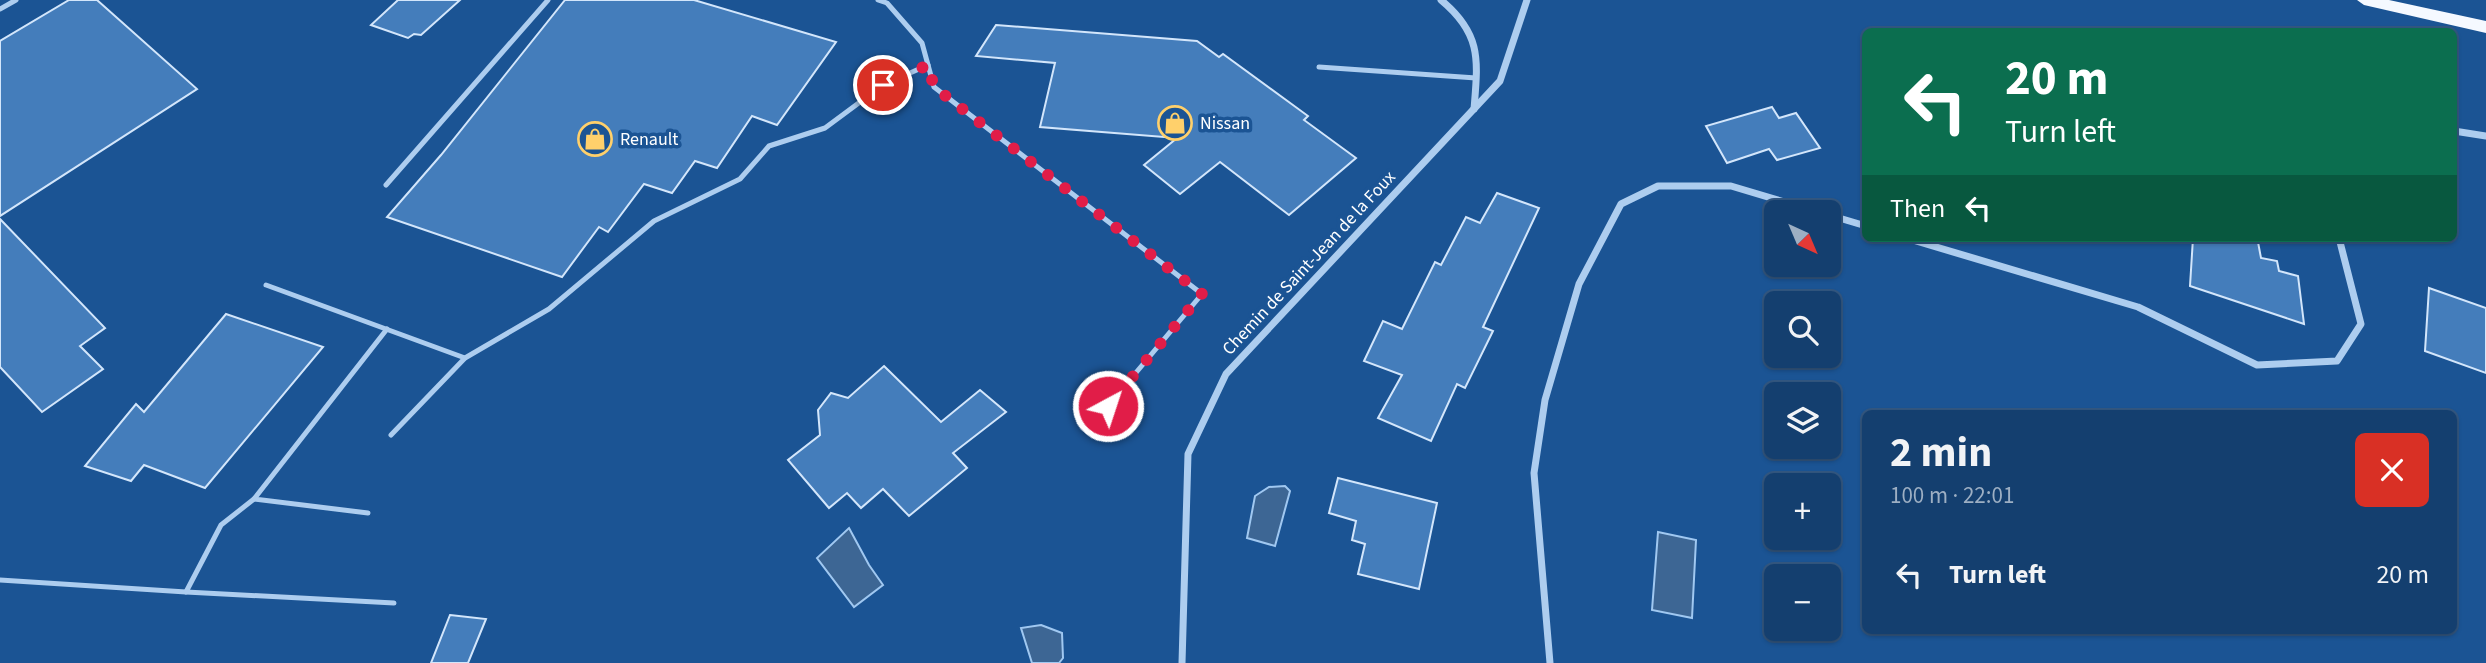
<!DOCTYPE html>
<meta charset="utf-8">
<style>
body{margin:0;font-family:"Source Sans 3",sans-serif;background:#214a77;color:#f1f3f6;height:100vh;display:flex;flex-direction:column;font-size:26px;white-space:nowrap}
*{box-sizing:border-box;margin:0}
p{font-size:23px;color:#9dafc3}
.icon{flex:none;width:38px;height:38px;fill:none;stroke:currentColor;stroke-width:2;stroke-linecap:round;stroke-linejoin:round}
.map{position:relative;flex:1;overflow:hidden}
.panel{position:absolute;left:1862px;top:410px;width:595px;height:224px;display:flex;flex-direction:column;background:#143f6f;border-radius:10px;box-shadow:0 2px 5px #0004,0 0 0 2px #335882}
.panel>*{flex:none}
.banner{position:absolute;left:1862px;top:28px;width:595px;height:214px;border-radius:10px;box-shadow:0 2px 5px #0004,0 0 0 2px #335882;background:#0b6e4f;color:#fff;overflow:hidden}
.needle{width:46px;rotate:136deg}
.buttons{position:absolute;left:1764px;top:200px;display:grid;gap:14px}
.buttons a{display:grid;place-items:center;width:77px;height:77px;border-radius:10px;background:#143f6f;box-shadow:0 2px 5px #0004,0 0 0 2px #335882;font-size:35px}
.pin{position:absolute;display:grid;place-items:center;width:60px;height:60px;color:#fff;margin:-30px;border:4px solid #fff;border-radius:50%;box-shadow:0 2px 7px #0007}
.me{position:absolute;width:77px;margin:-38px;rotate:40deg;stroke-linejoin:round;filter:drop-shadow(0 0 5px #0008)}
.turn{display:flex;align-items:center;gap:24px;height:147px;padding:0 28px;font-size:32px}
.turn .icon{width:91px;height:91px;stroke-width:2.5}
.turn b{display:block;font-size:49px;line-height:60px}
.then{display:flex;align-items:center;height:66px;padding:0 28px;background:#0003;gap:14px;font-size:26px}
.round{display:grid;place-items:center;flex:none;width:74px;height:74px;border-radius:10px;background:#214a77}
.summary{display:flex;align-items:center;justify-content:space-between;height:119px;padding:0 28px}
h1{font-size:42px;font-weight:700;line-height:52px}
ul{padding:0;list-style:none}
li{display:flex;align-items:center;gap:21px;height:91px;padding:0 28px}
li div{flex:1}
li b{display:block;font-size:26px}
li em{font-style:normal}
.map>svg:first-child{display:block}
.water{fill:#3d6694;stroke:#a0c8f1;stroke-width:2}
.building{fill:#447dbb;stroke:#d3e6fb;stroke-width:2}
.lines{fill:none;stroke-linecap:round;stroke-linejoin:round}
.lane{stroke:#adcdef;stroke-width:5}
.street{stroke:#adcdef;stroke-width:7}
.primary{fill:#f5f9ff;fill-rule:evenodd}
.route{stroke:#e11d48;stroke-width:12;stroke-dasharray:0 21.6}
.labels{text-anchor:middle;dominant-baseline:central;stroke-width:7;stroke-linejoin:round;paint-order:stroke}
.poi-label{font-size:18px;fill:#fff;stroke:#1b5494;text-anchor:start}
.street-label{font-size:18px;fill:#fff;stroke:#1b5494}
</style>
<div class="map">
<svg width="2486" height="663" viewBox="0 0 2486 663">
<rect width="100%" height="100%" fill="#1b5494"/>
<g class="water">
<path d="M1285,486L1290,491L1275,546L1247,538L1255,496L1269,487Z"/>
<path d="M849,528L869,565L883,585L854,607L817,558Z"/>
<path d="M1658,532L1696,540L1692,618L1652,610Z"/>
<path d="M1041,625L1062,633L1063,658L1059,663H1032L1021,628Z"/>
</g>
<g class="building">
<path d="M69,0H97L197,89L0,216V41Z"/>
<path d="M398,0H460L421,35L414,34L408,38L371,25Z"/>
<path d="M565,0H694L836,42L777,125L752,116L717,168L695,161L672,193L644,184L608,232L599,227L562,277L387,217L441,155Z"/>
<path d="M996,25L1197,41L1219,57L1223,54L1308,116L1304,120L1356,158L1289,215L1220,162L1180,194L1144,165L1177,138L1040,127L1055,63L976,56Z"/>
<path d="M1772,107L1779,118L1796,113L1820,148L1777,160L1769,149L1727,163L1706,126Z"/>
<path d="M1497,193L1539,208L1483,327L1493,331L1465,388L1457,384L1431,441L1378,418L1402,375L1364,361L1383,321L1402,329L1435,262L1441,265L1466,217L1480,223Z"/>
<path d="M0,219L105,328L80,346L103,369L42,412L0,367Z"/>
<path d="M2193,238H2242L2258,242L2261,258L2277,261L2279,271L2298,276L2304,324L2190,286Z"/>
<path d="M2429,288L2486,308V373L2425,351Z"/>
<path d="M226,314L323,347L205,488L144,465L131,481L85,466L136,404L144,412Z"/>
<path d="M884,366L941,422L980,390L1006,412L953,453L967,468L909,516L883,489L861,508L847,493L829,508L788,460L820,435L818,410L831,393L848,398Z"/>
<path d="M1338,478L1437,503L1419,589L1358,574L1365,544L1352,540L1356,521L1329,513Z"/>
<path d="M450,615L486,619L468,663H431Z"/>
</g>
<g class="lines">
<g class="lane">
<path d="M878,0L887,3L922,43L934,87L1202,294L1108,406"/>
<path d="M0,9L16,0"/>
<path d="M1319,67L1476,78"/>
<path d="M386,185L548,0"/>
<path d="M266,285L465,358"/>
<path d="M391,435L465,358L549,309L654,221L740,179L769,146L825,128L883,85L928,65"/>
<path d="M254,499L221,525L186,592L394,603"/>
<path d="M368,513L254,499L387,329"/>
<path d="M0,580L186,592"/>
</g>
<g class="street">
<path d="M1441,0C1482,34 1478,60 1474,109"/>
<path d="M2454,131L2486,136"/>
<path d="M1829,215L1866,226"/>
<path d="M1906,238L2138,307L2257,365L2337,361L2361,324L2339,238"/>
<path d="M1182,663L1188,454L1226,374L1500,81L1527,0"/>
<path d="M1550,663L1534,473L1545,400L1579,284L1621,204L1658,186H1731L1818,212"/>
</g>
<path class="primary" d="M2357,0H2389L2486,21V33L2364,5Z"/>
</g>
<g class="lines">
<path class="route" d="M883,85L928,65L934,87L1202,294L1108,406"/>
</g>
<defs>
<g id="shop-ring" transform="scale(1.75)"><circle r="9.5" fill="#1b5494" stroke="#ffd06b" stroke-width="1.5"/><path d="M-5-2.5h2.3a2.7 3.5 0 0 1 5.4 0H5L5.5 6h-11ZM-1.5-2.5h3a1.5 2.3 0 0 0-3 0Z" fill="#ffd06b"/></g>
</defs>
<g fill-rule="evenodd">
<use href="#shop-ring" x="1175" y="123"/>
<use href="#shop-ring" x="595" y="139"/>
</g>
<g class="labels">
<g class="poi-label">
<text x="1200" y="123">Nissan</text>
<text x="620" y="139">Renault</text>
</g>
<g class="street-label">
<text transform="translate(1309 263) rotate(-47)">Chemin de Saint-Jean de la Foux</text>
</g>
</g>
</svg>
<div class="buttons">
<a><svg class="needle" viewBox="-14 -14 28 28"><path d="M0-13l5 13h-10z" fill="#e53935"/><path d="M0 13l5-13h-10z" fill="#9dafc3"/></svg></a>
<a><svg class="icon" aria-label="search" viewBox="0 0 24 24"><circle cx="10" cy="10" r="6"/><path d="M15 15l6 6"/></svg></a>
<a><svg class="icon" aria-label="layers" viewBox="0 0 24 24"><path d="M12 4l9 5-9 5-9-5zM3 14l9 5 9-5"/></svg></a>
<a>+</a>
<a>−</a>
</div>
<div class="pin" style="left:883px;top:85px;background:#d93025"><svg class="icon" aria-label="arrive" viewBox="0 0 24 24"><path d="M6 21V4h12l-3 4 3 4H6"/></svg></div>
<svg class="me" style="left:1108px;top:406px" viewBox="-20 -20 40 40"><circle r="17" fill="#e11d48" stroke="#fff" stroke-width="3"/><path d="M0-11L8 9 0 5-8 9z" fill="#fff"/></svg>
<div class="banner">
<div class="turn"><svg class="icon" aria-label="left" viewBox="0 0 24 24"><path d="M17 20v-9H6M10 6l-5 5 5 5"/></svg><div><b>20 m</b>Turn left</div></div>
<div class="then">Then<svg class="icon" aria-label="left" viewBox="0 0 24 24"><path d="M17 20v-9H6M10 6l-5 5 5 5"/></svg></div>
</div>
<section class="panel">
<div class="summary"><div><h1>2 min</h1><p>100 m · 22:01</p></div><a class="round" style="background:#d93025;color:#fff"><svg class="icon" aria-label="close" viewBox="0 0 24 24"><path d="M6 6l12 12M18 6L6 18"/></svg></a></div>
<ul>
<li><svg class="icon" aria-label="left" viewBox="0 0 24 24"><path d="M17 20v-9H6M10 6l-5 5 5 5"/></svg><div><b>Turn left</b></div><em>20 m</em></li>
</ul>
</section>
</div>
